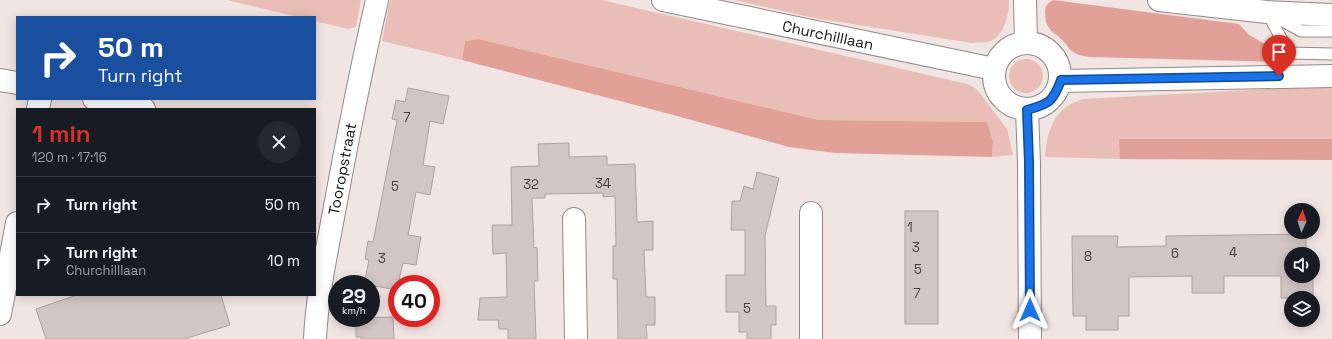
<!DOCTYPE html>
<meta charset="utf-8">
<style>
body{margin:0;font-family:"Space Grotesk",sans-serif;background:#242831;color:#f1f3f6;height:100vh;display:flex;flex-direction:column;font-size:15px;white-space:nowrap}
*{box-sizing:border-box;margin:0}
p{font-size:13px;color:#9ea1a6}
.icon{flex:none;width:22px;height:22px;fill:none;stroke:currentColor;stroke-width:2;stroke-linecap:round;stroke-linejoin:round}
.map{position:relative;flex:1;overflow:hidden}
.drawer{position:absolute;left:16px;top:108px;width:300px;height:188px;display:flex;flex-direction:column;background:#171b24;border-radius:0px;box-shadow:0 2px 10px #0003}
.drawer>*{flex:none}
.guide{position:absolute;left:16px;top:16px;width:300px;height:84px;border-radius:0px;box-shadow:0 2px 10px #0003;background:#1a4fa0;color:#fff;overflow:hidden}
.needle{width:26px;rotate:3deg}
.fabs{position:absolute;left:1284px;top:203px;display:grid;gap:8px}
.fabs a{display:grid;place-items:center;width:36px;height:36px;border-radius:50%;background:#171b24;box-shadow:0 2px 10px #0003;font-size:20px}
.speed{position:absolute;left:328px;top:275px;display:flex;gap:8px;font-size:20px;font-weight:700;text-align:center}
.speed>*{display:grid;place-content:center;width:52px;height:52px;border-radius:50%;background:#171b24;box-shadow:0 2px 10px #0003;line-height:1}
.speed small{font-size:10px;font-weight:400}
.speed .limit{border:6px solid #d22;background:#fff;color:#111}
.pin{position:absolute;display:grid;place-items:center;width:34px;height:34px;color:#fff;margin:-41px -17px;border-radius:50% 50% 50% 0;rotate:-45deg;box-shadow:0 0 4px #0007}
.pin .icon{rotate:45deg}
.me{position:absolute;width:44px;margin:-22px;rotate:0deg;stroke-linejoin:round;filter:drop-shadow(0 0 3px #0008)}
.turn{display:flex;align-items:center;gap:14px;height:84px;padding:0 16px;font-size:18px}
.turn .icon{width:52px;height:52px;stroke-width:2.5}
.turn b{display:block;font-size:28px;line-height:34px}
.round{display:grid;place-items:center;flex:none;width:42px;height:42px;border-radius:21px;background:#242831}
.overview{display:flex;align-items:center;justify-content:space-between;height:68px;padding:0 16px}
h1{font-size:24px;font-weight:600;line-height:30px;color:#d93025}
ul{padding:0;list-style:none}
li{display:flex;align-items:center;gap:12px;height:56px;padding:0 16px;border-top:1px solid #363941}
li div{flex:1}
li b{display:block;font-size:15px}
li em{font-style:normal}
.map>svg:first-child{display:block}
.green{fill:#e8beb7}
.forest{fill:#e2a198}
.building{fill:#d2c6c4;stroke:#aea2a0}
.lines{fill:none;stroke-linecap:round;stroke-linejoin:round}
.lane-casing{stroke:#948887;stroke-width:13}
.street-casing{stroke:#948887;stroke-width:24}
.secondary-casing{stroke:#948887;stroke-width:24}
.lane{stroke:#fff;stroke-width:11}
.street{stroke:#fff;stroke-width:22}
.secondary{stroke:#fff;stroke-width:22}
.route-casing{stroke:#114b97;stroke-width:10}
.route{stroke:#1a73e8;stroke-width:7}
.labels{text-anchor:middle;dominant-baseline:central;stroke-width:3.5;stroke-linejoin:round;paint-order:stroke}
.number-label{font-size:13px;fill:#443e3c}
.street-label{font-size:15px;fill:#14100f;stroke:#fff}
</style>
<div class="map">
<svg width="1332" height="339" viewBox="0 0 1332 339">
<rect width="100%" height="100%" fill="#f1e5e3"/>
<g class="green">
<path d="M227,0H361L356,27L348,29L315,21V17H298Z"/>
<path d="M390,0H602L967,84L975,88L980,93L1007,129L1013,155L992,157L993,141L987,122L819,120L479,39L465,41L462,60L382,41Z"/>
<path d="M734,0H1009C1010,12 1004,36 991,41C986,43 978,42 972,43L814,18Z"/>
<circle cx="1026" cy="76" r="17"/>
<path d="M1332,87V139H1120V159L1045,157C1047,129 1055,107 1083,99L1284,88Z"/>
</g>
<g class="forest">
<path d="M1053,0L1239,24L1248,34L1273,49L1283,62L1089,57C1084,56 1076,55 1072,51C1069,50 1068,46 1066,44C1055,31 1045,32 1045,12C1045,6 1048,3 1053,0Z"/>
<path d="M479,39L819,120L987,122L993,141L992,157L835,153L789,147L666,113L462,60L465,41Z"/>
<path d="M1119,139H1332V160L1120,159Z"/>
</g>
<g class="building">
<path d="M408,88L449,96L443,124L430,121L423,165L435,167L430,195L416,192L408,235L421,237L416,265L403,263L398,284H397V290L364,284L369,260L365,259L368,241L373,242L397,120L392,119L396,100L405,102Z"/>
<path d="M569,143V157L607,156V165L635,164L637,222L653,221V250H644L646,297H655V325H646L647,339H618L617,279H613V246H616L615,196L603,197V193L545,194V198H532L534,248L537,247L538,281H534L536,339H508V329H499L498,320H478L480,298L507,297L506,253L493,254L492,225H512L511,167L539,166L538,144Z"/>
<path d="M757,172L779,178L765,236L766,306H776V325H771V339H747V332H739V312H726V275H745V230H731L732,201H740L744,186L753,189Z"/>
<rect x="905" y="211" width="33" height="113"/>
<path d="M1306,234V254H1313H1291V276H1313V298H1281V276H1224V293H1192V276L1129,277V316H1118V330H1086V316H1073L1072,236H1118L1117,247L1166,246V236Z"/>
<path d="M77,295H221L230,325L184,339H46L36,309Z"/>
<path d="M393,317L394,339H361V337H356V318Z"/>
</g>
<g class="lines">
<g class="lane-casing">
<g id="lane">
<path d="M1267,12L1289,53L1332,54"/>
<path d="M1276,17L1301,31H1332"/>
</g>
</g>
<g class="street-casing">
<g id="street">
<path d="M1025,0L1026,43"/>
<path d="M1159,0L1267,12L1332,15"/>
<path d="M0,80L17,83"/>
<path d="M94,99L144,109"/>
<path d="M38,109L40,99"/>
<path d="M811,213V339"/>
<path d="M574,219L576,339"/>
<path d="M0,314L17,223"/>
<path d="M315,339C317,296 326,255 334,212C347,141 361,70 377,0"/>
</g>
</g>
<g class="secondary-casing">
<g id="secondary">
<path d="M663,0L994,69"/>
<circle cx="1027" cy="76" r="33"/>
<path d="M1061,81L1332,76"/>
<path d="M1027,110L1029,163L1030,339"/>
</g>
</g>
<use href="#lane" class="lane"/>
<use href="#street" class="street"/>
<use href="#secondary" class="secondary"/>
</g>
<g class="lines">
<g class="route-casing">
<path id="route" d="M1030,310L1029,162L1027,110C1049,104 1053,102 1061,80L1279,76"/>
</g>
<use href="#route" class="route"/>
</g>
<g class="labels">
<g class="number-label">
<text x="407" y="117">7</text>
<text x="603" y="183">34</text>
<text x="531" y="184">32</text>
<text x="395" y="186">5</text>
<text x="910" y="227">1</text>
<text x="916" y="247">3</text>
<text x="1233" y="252">4</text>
<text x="1175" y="253">6</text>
<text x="1088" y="256">8</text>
<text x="382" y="258">3</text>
<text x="918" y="269">5</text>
<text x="917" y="293">7</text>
<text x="747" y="308">5</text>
</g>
<g class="street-label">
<text transform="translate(828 35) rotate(12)">Churchilllaan</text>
<text transform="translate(342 169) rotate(-79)">Tooropstraat</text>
</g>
</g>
</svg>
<div class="fabs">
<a><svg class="needle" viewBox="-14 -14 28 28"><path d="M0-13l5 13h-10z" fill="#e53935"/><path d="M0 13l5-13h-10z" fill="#9ea1a6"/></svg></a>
<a><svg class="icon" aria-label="sound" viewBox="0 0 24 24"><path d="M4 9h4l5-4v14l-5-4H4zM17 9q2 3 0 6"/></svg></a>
<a><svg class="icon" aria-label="layers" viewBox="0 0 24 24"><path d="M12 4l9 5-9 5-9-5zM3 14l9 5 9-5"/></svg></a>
</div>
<div class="speed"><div>29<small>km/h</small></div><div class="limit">40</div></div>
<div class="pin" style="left:1279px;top:76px;background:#d93025"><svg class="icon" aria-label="arrive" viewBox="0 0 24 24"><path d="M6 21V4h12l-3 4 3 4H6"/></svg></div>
<svg class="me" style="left:1030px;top:310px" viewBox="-20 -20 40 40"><path d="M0-17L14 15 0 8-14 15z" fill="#1a73e8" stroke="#fff" stroke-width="4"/></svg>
<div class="guide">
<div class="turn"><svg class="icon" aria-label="right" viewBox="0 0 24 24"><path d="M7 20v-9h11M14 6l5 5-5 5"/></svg><div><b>50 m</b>Turn right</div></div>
</div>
<section class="drawer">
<div class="overview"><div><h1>1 min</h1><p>120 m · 17:16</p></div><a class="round"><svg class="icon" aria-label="close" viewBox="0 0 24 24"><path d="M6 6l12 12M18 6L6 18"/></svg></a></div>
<ul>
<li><svg class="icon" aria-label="right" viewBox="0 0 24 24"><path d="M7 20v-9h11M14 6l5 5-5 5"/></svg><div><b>Turn right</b></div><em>50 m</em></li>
<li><svg class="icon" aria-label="right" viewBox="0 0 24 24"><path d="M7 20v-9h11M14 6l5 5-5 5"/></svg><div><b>Turn right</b><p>Churchilllaan</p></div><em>10 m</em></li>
</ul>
</section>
</div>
